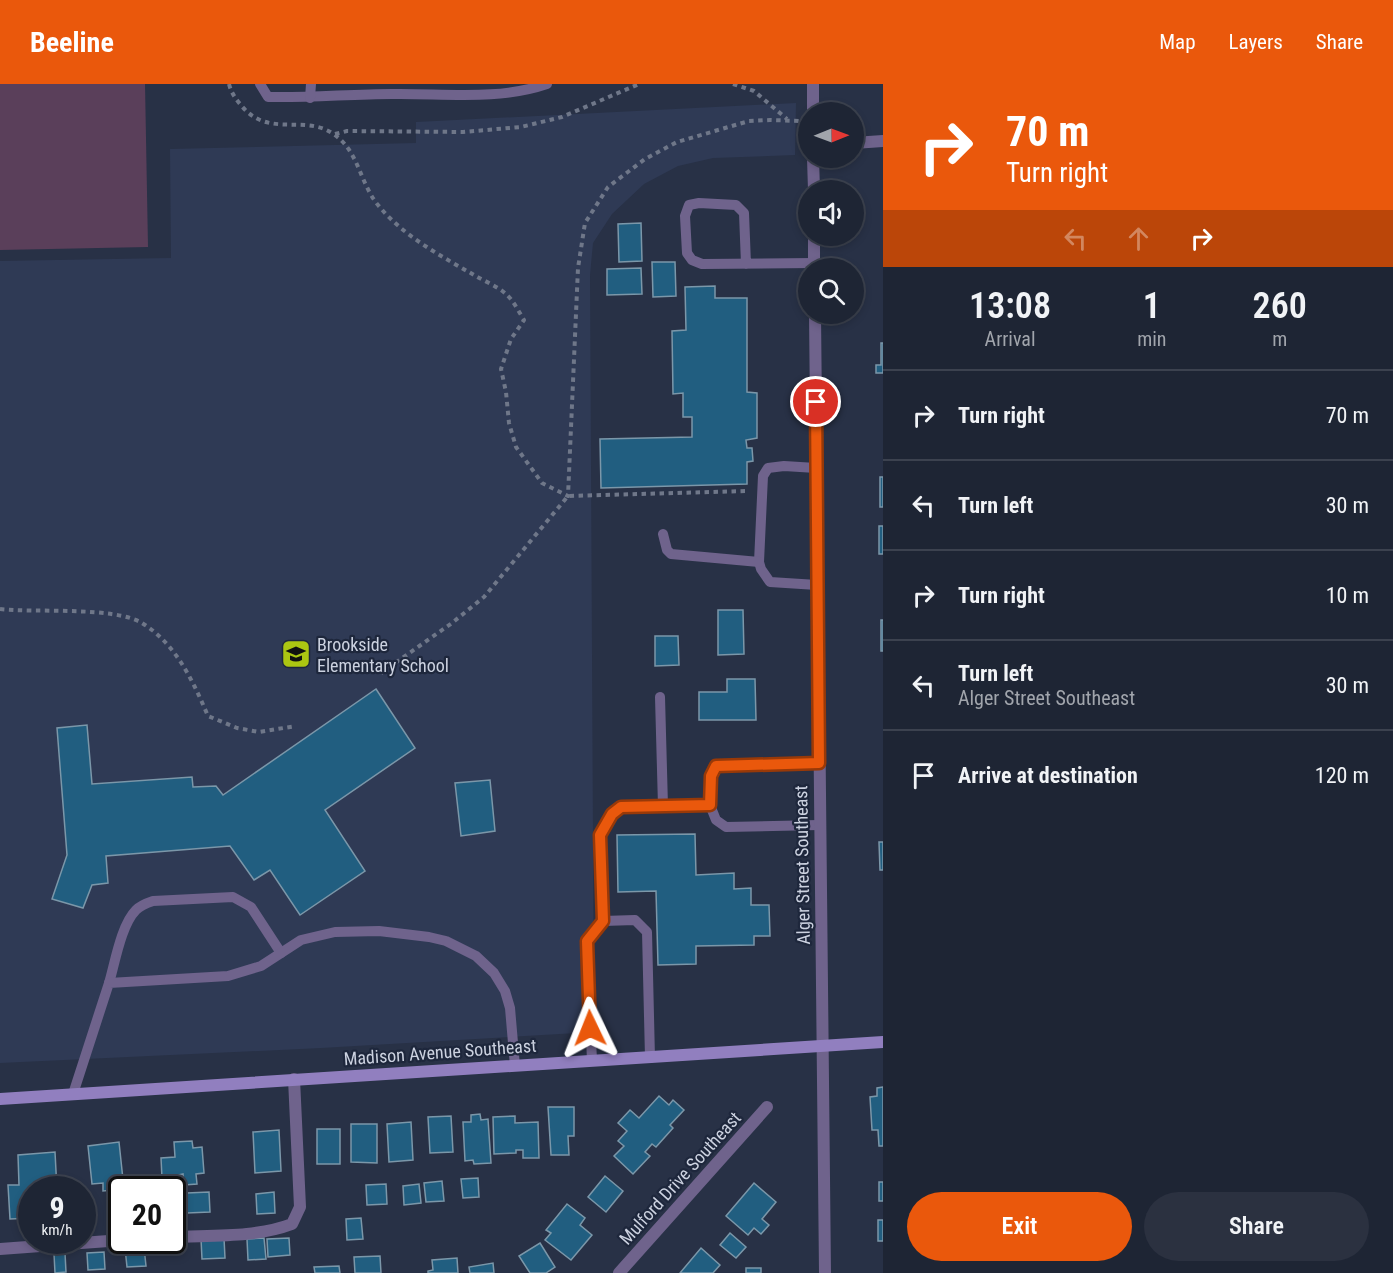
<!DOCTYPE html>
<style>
body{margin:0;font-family:"Roboto Condensed",sans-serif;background:#2b3140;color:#f1f3f6;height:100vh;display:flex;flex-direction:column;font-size:22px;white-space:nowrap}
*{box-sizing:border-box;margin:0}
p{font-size:20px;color:#a1a5ac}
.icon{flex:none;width:33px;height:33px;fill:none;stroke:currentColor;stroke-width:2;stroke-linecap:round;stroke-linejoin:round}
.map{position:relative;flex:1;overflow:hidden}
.panel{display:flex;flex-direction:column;background:#1e2534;width:510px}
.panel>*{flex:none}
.guide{background:#ea580c;color:#fff;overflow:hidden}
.needle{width:39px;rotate:89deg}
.fabs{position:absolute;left:798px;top:18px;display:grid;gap:12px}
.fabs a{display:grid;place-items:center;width:66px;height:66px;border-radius:50%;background:#1e2534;box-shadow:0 3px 9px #0003,0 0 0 2px #3c424f;font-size:30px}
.speed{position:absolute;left:18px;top:1092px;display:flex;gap:12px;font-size:30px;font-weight:700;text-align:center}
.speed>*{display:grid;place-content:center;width:78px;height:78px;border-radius:50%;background:#1e2534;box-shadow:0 3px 9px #0003,0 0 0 2px #3c424f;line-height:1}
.speed small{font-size:15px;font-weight:400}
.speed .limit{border:3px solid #111;border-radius:9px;background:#fff;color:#111}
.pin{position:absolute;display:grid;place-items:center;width:51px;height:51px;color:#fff;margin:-26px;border:3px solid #fff;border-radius:50%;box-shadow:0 2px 6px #0007}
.me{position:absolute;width:66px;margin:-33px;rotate:358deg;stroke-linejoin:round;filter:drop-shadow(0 0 4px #0008)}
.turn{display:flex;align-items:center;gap:21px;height:126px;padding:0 24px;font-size:27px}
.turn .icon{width:78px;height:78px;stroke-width:2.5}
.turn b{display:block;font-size:42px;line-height:51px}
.lanes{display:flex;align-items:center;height:57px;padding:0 24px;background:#0003;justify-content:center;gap:30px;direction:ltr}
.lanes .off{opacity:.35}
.eta{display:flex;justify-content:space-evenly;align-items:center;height:102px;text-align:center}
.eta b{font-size:36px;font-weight:600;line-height:42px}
.action{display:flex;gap:12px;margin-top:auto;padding:12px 24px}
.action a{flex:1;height:69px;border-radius:36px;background:#ea580c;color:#fff;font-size:24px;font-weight:600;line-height:69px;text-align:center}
.action a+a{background:#2b3140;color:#f1f3f6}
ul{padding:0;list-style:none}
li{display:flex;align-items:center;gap:18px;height:90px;padding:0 24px;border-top:2px solid #3c424f}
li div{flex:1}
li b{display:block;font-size:22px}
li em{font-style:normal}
header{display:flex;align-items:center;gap:36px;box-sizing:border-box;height:84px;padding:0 30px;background:#ea580c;color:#fff}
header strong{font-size:28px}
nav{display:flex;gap:33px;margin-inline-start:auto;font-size:21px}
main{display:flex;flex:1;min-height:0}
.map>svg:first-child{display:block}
.built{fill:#2f3a55}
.green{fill:#5a3f5a}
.building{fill:#215e80;stroke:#7b97a9;stroke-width:1.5}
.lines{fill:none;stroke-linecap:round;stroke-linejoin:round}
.path{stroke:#6f7789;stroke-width:4;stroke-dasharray:4.5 4.5;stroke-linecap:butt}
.lane{stroke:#6f638c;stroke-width:10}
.street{stroke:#6f638c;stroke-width:12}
.secondary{stroke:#917fbf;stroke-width:12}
.route-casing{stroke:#983908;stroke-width:15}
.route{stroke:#ea580c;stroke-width:10}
.labels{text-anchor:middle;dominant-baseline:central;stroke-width:4.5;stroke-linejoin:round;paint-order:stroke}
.poi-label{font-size:18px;fill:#ccd2e0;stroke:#1e273c;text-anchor:start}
.street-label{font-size:18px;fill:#ccd2e0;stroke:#1e273c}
</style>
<header>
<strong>Beeline</strong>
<nav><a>Map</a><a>Layers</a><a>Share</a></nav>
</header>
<main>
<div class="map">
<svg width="883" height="1189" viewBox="0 0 883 1189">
<rect width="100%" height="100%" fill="#283146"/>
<path class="built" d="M796,19L795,71L713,74L678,82L644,100L612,130L593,159L590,191L594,948L321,964L0,979V177L171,174L170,65L416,59V38Z"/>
<path class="green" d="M0,0H145L148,163L0,166Z"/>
<g class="building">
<path d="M641,139L642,177L619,178L618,140Z"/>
<path d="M652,178H675L676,212L653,213Z"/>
<path d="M641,184L642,210L607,211V185Z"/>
<path d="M715,202V214H747V308L757,309V354L746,356L747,364H752L753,377L747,378V400L601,404L600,355L692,353V333H683V309L673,310L672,247L686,246L685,203Z"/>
<path d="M881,259H883V289H876V281H881Z"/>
<rect x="880" y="393" width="3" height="30"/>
<rect x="879" y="442" width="4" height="28"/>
<path d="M718,526H743L744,570L718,571Z"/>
<rect x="881" y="536" width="2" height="31"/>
<path d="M655,552H678L679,581L655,582Z"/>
<path d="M727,595H755L756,636H699V608H727Z"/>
<path d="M376,605L415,664L325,726L365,787L300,831L270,786L254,796L230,762L106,772L108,799L92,801L83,824L52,815L67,771L57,644L87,641L92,700L192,693L193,703L216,702L223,711Z"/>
<path d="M490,696L495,747L461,752L455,699Z"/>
<path d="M695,750L696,791L734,789V805L751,804V821H769L770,852H754V861L696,862V880L658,881L656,807L618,808L617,751Z"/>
<path d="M879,758H883V786H880Z"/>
<path d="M883,1003V1062H879L878,1046H872L870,1013L877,1012V1004Z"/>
<path d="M659,1012L669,1021L673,1016L684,1026L670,1041L673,1044L656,1063L652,1060L645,1068L650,1072L633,1090L614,1072L624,1062L618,1057L627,1047L618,1039L630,1026L639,1034Z"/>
<path d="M548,1023H574V1052H568L569,1071H551Z"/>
<path d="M480,1030L481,1036L488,1035L491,1079L474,1080L473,1076L465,1077L463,1038H471V1031Z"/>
<path d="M451,1032L453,1068L430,1069L428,1033Z"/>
<path d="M515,1032V1039L538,1038L539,1074H523V1066H516V1069L494,1070L493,1033Z"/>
<path d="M411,1038L413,1076L389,1078L387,1040Z"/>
<path d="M351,1040H377V1079L351,1078Z"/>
<rect x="317" y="1045" width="23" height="35"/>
<path d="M279,1046L281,1087L255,1089L253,1048Z"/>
<path d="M192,1057L193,1064L202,1063L204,1089L196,1090L197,1100L184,1101L183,1090L178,1091L179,1099L169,1100V1094H162L161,1074L175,1073L174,1058Z"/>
<path d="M119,1058L124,1105L103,1107V1099L92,1100L88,1062Z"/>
<path d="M55,1068L57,1106H32V1134L10,1135L8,1101H19L18,1071Z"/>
<path d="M605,1092L623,1107L606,1128L588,1113Z"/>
<path d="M478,1094L479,1113L463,1114L461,1095Z"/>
<path d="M442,1097L444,1117L426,1118L424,1099Z"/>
<rect x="879" y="1098" width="4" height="19"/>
<path d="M754,1099L776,1118L762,1135L769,1141L761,1150L754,1144L748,1151L726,1132Z"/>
<path d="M386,1100L387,1120L367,1121L366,1101Z"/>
<path d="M419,1100L421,1119L404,1121L403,1102Z"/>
<path d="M209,1108L210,1128L187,1129V1109Z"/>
<path d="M274,1108L275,1129L257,1130L256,1110Z"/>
<path d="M567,1120L585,1134L580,1141L592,1151L571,1176L545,1156L551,1149L546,1146Z"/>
<path d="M361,1134L363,1155L347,1156L346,1135Z"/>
<rect x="878" y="1136" width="5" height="21"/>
<path d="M730,1149L746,1163L736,1174L720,1161Z"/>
<path d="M224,1154L225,1174L202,1175L201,1155Z"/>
<path d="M264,1154L266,1175L248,1176L247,1155Z"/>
<path d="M289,1154L290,1171L268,1173L267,1155Z"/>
<path d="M540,1159L555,1183L546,1189H530L519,1172Z"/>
<path d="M144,1163L146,1182L127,1183L125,1164Z"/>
<path d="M701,1164L720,1181L713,1189H680Z"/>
<path d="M104,1168L105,1185L88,1186L87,1169Z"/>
<path d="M65,1169L66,1188L55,1189L54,1170Z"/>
<path d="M380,1172L381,1189H355L354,1173Z"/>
<path d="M457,1174L458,1189H428V1187L433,1186L432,1176Z"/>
<path d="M493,1179L494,1189H470L469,1183Z"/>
<path d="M339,1182L340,1189H315L314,1183Z"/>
<rect x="746" y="1184" width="15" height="5"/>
</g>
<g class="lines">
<g class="path">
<path d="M229,0C231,8 235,14 240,20C267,55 302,30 332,49C359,66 359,98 378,121C403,152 441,172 474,191C484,197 497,202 506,210C513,216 519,228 524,236L511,255L501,285L506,308L509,339L516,363L542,399L568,412L578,184L585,139L608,103L645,75L677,58L749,37L770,36L801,37"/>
<path d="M733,0L754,7L787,35"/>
<path d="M335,50L347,47L463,48L521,43L562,33L639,0"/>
<path d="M0,525C36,529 113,522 142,539C176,560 193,597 208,632L237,644L259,648L296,642"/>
<path d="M381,589L452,539L484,513L568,412L749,407"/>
</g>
<g class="lane">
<path d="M260,0L268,13C310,14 351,10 392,10C443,9 497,17 547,0"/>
<path d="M310,14L311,0"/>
<path d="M746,180L744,129L736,121L699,119L689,121L685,132L687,169L692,176L702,180L814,179"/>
<path d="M816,384L784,382L768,384L763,392L759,478L761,485L770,498L817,501"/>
<path d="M663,450L667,466L671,470L759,478"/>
<path d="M660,613L663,722"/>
<path d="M710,721L716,736L726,743L819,741"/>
<path d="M603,837L635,836L647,848L650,974"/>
<path d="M109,899C115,879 121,841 136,826C141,821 147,819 153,817L233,813L251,823L281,869"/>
<path d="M592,977L587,857L603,837L600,751C605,739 611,731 621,723L710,721L711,692L716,682L819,679"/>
<path d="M73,1010L109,899L228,892L261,882L301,856L335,848L379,847L429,853L446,857L476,872L494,889L505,907L510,924L515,982"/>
</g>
<g class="street">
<path d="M813,0V28"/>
<path d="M854,59L883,57"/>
<path d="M813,74L814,106"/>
<path d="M814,152V184"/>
<path d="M815,230L825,1189"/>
<path d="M172,1153C211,1151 255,1154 292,1140L300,1123L294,995"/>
<path d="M0,1165L122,1156"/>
<path d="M619,1189L767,1023"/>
</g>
<path class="secondary" d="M0,1015L883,958"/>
</g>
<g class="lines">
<g class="route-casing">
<path id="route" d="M590,944L587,857L603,837L600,751L612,730L621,723L710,721L711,692L716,682L819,679L816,318"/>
</g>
<use href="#route" class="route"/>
</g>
<defs>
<g id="school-square" transform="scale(1.5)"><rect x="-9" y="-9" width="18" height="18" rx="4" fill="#acc612" stroke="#1e273c"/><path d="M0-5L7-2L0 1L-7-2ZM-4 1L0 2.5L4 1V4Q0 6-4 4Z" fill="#111"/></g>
</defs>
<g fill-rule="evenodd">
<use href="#school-square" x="296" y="570"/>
</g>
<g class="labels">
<g class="poi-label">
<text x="317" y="560">Brookside<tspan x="317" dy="21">Elementary School</tspan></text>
</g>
<g class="street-label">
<text transform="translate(802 781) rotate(-91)">Alger Street Southeast</text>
<text transform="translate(440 968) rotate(-4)">Madison Avenue Southeast</text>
<text transform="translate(680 1094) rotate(-48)">Mulford Drive Southeast</text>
</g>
</g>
</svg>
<div class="fabs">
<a><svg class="needle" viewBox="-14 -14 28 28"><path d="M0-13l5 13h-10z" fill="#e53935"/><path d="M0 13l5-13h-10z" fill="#a1a5ac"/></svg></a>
<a><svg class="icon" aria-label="sound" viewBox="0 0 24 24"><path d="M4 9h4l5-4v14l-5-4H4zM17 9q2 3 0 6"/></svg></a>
<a><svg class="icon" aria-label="search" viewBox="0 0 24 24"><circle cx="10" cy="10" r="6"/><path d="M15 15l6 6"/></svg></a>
</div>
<div class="speed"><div>9<small>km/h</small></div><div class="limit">20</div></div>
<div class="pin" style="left:816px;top:318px;background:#d93025"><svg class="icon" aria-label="arrive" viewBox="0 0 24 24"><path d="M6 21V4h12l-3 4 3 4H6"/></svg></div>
<svg class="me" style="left:590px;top:944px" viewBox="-20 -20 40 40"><path d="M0-17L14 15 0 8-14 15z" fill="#ea580c" stroke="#fff" stroke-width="4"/></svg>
</div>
<section class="panel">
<div class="guide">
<div class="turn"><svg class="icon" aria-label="right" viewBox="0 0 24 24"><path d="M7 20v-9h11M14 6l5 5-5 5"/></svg><div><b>70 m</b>Turn right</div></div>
<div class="lanes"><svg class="icon off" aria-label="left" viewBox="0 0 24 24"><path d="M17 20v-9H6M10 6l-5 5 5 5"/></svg><svg class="icon off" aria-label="ahead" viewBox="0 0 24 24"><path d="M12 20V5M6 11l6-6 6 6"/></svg><svg class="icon" aria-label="right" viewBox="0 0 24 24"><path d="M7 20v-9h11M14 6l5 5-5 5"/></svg></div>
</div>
<div class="eta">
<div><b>13:08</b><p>Arrival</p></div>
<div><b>1</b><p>min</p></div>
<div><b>260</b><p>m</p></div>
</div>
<ul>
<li><svg class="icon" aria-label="right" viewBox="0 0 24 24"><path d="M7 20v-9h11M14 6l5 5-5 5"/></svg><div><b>Turn right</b></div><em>70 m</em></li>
<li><svg class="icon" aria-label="left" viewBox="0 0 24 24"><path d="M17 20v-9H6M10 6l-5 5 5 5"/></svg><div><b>Turn left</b></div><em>30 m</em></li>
<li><svg class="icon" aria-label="right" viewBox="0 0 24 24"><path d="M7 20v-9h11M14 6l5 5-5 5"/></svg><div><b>Turn right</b></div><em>10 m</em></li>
<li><svg class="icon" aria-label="left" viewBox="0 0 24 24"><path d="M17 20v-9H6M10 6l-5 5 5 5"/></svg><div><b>Turn left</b><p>Alger Street Southeast</p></div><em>30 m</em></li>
<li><svg class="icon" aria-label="arrive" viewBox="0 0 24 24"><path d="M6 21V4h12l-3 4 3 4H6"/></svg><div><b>Arrive at destination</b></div><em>120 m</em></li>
</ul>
<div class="action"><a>Exit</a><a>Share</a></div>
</section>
</main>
